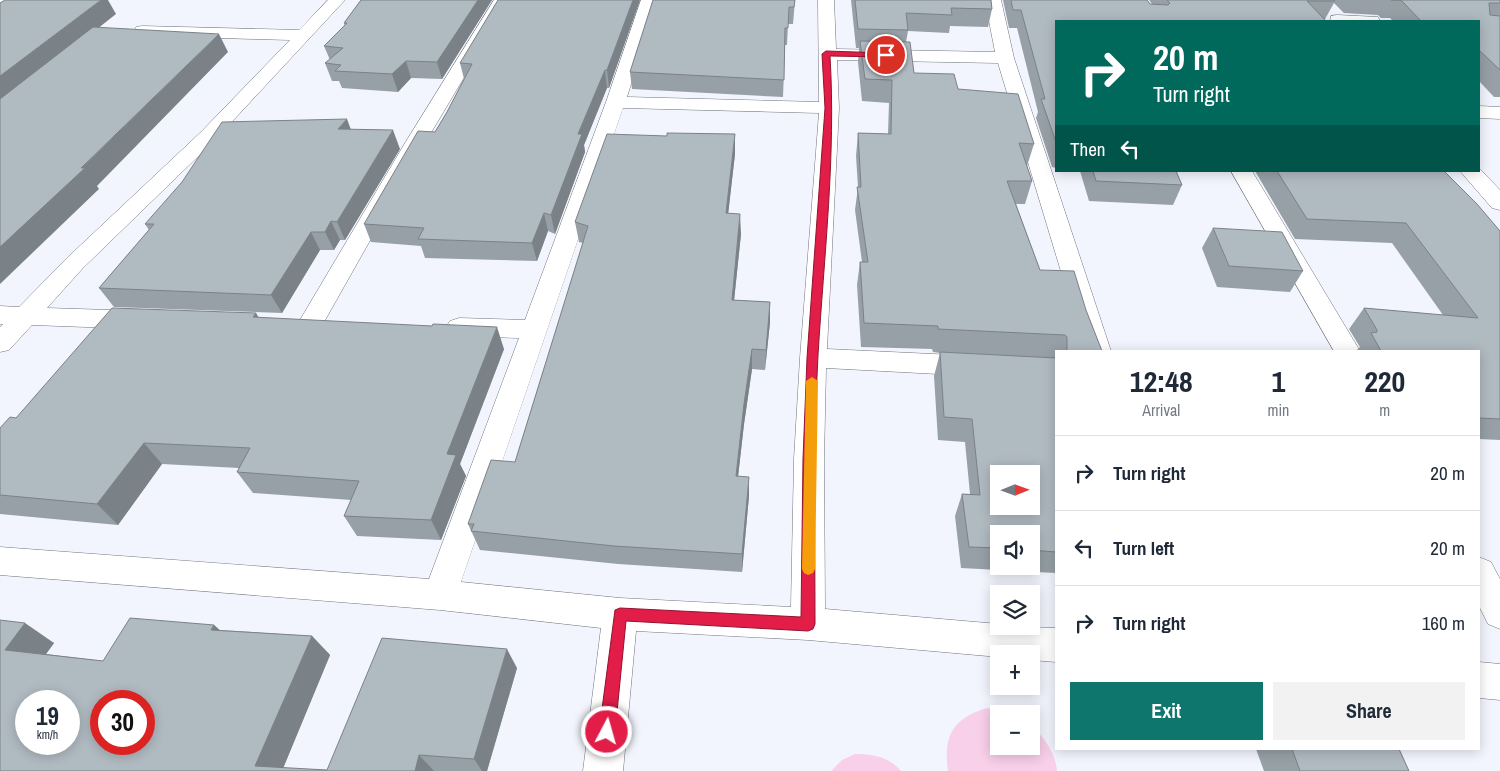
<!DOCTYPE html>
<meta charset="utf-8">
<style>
body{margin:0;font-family:"Archivo Narrow",sans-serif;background:#f2f2f3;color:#1f2937;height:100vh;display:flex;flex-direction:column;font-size:19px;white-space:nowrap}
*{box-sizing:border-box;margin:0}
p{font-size:16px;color:#747a83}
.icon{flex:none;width:28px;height:28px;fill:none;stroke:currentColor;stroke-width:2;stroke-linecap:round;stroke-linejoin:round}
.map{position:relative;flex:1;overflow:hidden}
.details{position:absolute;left:1055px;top:350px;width:425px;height:400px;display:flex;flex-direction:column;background:#fff;border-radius:0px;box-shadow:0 2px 12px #0003}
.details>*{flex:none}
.hud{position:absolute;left:1055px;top:20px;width:425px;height:152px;border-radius:0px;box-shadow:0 2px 12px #0003;background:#00695c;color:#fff;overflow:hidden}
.needle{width:32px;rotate:89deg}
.tools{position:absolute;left:990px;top:465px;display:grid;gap:10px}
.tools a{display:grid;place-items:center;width:50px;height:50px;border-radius:0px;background:#fff;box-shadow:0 2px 12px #0003;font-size:25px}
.speed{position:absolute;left:15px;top:690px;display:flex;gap:10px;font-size:25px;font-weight:700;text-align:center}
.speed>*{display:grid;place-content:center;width:65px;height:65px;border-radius:50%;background:#fff;box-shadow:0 2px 12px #0003;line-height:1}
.speed small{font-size:12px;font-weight:400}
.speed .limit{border:8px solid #d22;background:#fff;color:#111}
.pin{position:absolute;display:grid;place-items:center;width:42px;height:42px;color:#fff;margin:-21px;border:2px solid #fff;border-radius:50%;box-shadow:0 1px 5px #0007}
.me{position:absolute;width:55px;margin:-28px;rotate:6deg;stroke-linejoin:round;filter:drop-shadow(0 0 4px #0008)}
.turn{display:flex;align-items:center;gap:18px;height:105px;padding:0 15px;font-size:22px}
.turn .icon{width:65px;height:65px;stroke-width:2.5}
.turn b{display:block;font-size:35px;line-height:42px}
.then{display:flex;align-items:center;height:48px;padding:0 15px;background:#0003;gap:10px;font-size:19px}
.eta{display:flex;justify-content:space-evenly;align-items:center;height:85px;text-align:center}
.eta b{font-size:30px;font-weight:800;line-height:35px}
.button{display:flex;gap:10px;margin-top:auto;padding:10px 15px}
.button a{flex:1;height:58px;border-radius:0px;background:#0f766e;color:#fff;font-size:20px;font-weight:800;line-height:58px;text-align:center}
.button a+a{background:#f2f2f3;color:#1f2937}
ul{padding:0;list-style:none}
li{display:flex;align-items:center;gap:15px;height:75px;padding:0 15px;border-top:1px solid #e0e1e3}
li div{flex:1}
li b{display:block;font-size:19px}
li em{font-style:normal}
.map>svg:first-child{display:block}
.green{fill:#f8d0e9}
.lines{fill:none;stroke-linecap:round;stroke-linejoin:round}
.minor-casing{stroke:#70737c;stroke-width:1}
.minor{fill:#fff;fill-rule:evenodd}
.wall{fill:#97a0a6;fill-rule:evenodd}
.shaded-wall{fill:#7b8287}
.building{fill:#b0bac1;stroke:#7b8287;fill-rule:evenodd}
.route{fill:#e11d48;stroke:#92132f}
.slow{fill:#f59e0b}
</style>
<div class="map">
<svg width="1500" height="771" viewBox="0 0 1500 771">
<rect width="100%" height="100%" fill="#f3f5fe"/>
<g class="green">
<path d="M987,708L1005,710L1013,714H999V746H1031V726C1044,736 1056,754 1057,771H948C943,736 953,718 987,708Z"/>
<path d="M855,754C873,754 889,757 901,771H831L842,760Z"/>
</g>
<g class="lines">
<g class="minor-casing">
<g id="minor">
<path d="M0,0H11L6,5L0,7Z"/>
<path d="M328,0H345L215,140L83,268L47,308L141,311L150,314L154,320L150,326L141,329L32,325L9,350L0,352V327L3,324H0V306L19,307L67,258L201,132L290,40L142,36L136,35L134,31L136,27L142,26L299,30Z"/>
<path d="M494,0H510L425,143L319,331L310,334L301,331L297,325L405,143Z"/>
<path d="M641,0H657L627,97L819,102L818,0H834L836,49L995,52L985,0H1001L1014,58L1111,351H1085L998,63L837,60L839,108L827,349L975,356L985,359L988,366L985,373L975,376L826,368L824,459L825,609L999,624V626L1056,628V662L1031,660V654H999V657L808,640L636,631L623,771H583L601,628L440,610L0,575V547L429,579L519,338L459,336L450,333L446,327L450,321L459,318L525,320L606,102ZM623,108L819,113L800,358L794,459L791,607L620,598L461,582Z"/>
<path d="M1337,15L1378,17L1380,21H1330L1331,16Z"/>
<path d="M1479,106L1500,107V119L1479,118Z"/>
<path d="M1479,168L1500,190V210L1492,208L1460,171H1479Z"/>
<path d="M1231,171H1252L1360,351H1334Z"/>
<path d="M1479,557L1491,562L1500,579V629L1488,624L1479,606Z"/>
<path d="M1479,662L1500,664V700L1479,698Z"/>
</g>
</g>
<use href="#minor" class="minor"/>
</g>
<g class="wall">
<path d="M361,0H492L442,79L411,78L398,92L342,88L339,81H332L325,63L330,60L324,46L345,26L344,23Z"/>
<path d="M640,0L609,88H607L584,145L585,152L555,234L548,231L537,261L425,258L421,246L371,242L364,224L435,132L447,112L464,79L460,63Z"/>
<path d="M653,0H795L793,24H788L787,45H785L783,97L632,89L630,72Z"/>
<path d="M851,0H991L992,9L988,27L950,26L949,33L908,31L906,42L914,73L958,89L1034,144L1027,166L1032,181L1025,204H1016L1040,270L1086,310L1102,351H1056V573L961,568L955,516L962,494H970L965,442L938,440L934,376L940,353L933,352L932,349L861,347L857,285L860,262H862L855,210L858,187L856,156L858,133L888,134L889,103L862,101L858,62L859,48H856ZM999,534H1031V566H999Z"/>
<path d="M1003,0H1147L1150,4H1152L1149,0H1500V97H1494L1479,81V21H1393L1390,18H1381L1378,15L1344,13L1334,3L1325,19L1056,21V168L1052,167L1036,118L1038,112L1017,28H1009Z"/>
<path d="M351,129L400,149L345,240H340L334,250H320L282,313L114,307L99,288L149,230L145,224Z"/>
<path d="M735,134V154L728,213L741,234L734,300L770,302V322L765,370L752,369L744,424L738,476L749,496L742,572L618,564L480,550L468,524L515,462L583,243L579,242L575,222L667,136Z"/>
<path d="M1080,171H1176L1182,185L1173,205L1089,201Z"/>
<path d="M1255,171H1444L1500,231V440L1479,439V351H1356L1360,347L1349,329L1364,308L1443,315L1392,243L1295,239Z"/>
<path d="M1213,228L1303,271L1290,292L1217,287L1202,248Z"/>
<path d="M256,313L258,317L504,349L460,464L466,476L441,540L357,536L344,516L351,500L253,493L237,472L239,468L162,464L118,525L0,514V428L16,418Z"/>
<path d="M0,620L54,643L46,654L103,661L214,625L220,630L312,636L330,655L283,768L327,770L517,668L487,771H0Z"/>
<path d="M1256,749H1399L1409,771H1264Z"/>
</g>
<g class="shaded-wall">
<path d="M101,0H108L116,14L0,106V76Z"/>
<path d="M478,0H492L442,79L437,62Z"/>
<path d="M633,0H640L609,88L607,70Z"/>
<path d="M219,34L228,52L97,186L99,189L0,284V247Z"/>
<path d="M406,61L411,78L398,92L392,74Z"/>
<path d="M605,70L607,88L584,145L585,152L555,234L551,215L578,134Z"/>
<path d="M347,119L354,138L338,129Z"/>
<path d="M393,130L400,149L345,240L337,222Z"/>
<path d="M735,134V154L726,233V213Z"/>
<path d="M544,213L548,231L537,261L532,243Z"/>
<path d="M740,214L741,234L732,320V300Z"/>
<path d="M331,221L340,240L334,250L325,232Z"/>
<path d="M311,232L320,250L282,313L271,295Z"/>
<path d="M770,302V322L765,370L766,350Z"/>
<path d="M256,313L269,335L253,317Z"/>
<path d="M497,327L504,349L460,464L466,476L441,540L431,520L447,454Z"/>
<path d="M752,349V369L744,424L736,495V476L744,404Z"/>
<path d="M144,443L162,464L118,525L97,504Z"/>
<path d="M749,477V496L742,572V554Z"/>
<path d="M25,623L54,643L35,669L5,650Z"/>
<path d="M214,625L235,645L211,630Z"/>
<path d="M312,636L330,655L282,771L255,766Z"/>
<path d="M507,649L517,668L487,771H482L474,759Z"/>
<path d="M419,755L434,771H415Z"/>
</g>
<g class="building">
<path d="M5,0H101L0,76V3Z"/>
<path d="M361,0H478L437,62L406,61L392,74L335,71L341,65L325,63L343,48L324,46L347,23H344Z"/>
<path d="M498,0H633L607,70H605L578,134H582L551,215L544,213L532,243L418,239L424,228L364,224L418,131L435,132L447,112L472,64L460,63Z"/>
<path d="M653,0H795L794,7H789L788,28H785L784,80L630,72Z"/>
<path d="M855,0H991L992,9L951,8L952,15L906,13L908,30L858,29Z"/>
<path d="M1011,0H1147L1150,4L1168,5L1170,3L1167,0H1334L1335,1H1307L1326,21H1056V142L1041,99H1045L1021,10H1013Z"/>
<path d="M1391,0H1500V3H1489L1490,15L1500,16V70L1479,50V21H1421L1401,0Z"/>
<path d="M93,27L219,34L81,168H85L0,247V99Z"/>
<path d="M860,41L910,42L914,73L954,74L958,89L1018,94L1034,144L1019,143L1032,181H1007L1040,270L1074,271L1086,310L1102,351H1067V337L1065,335L938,329V326L864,323L860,262H868L857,187H861L858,133L891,134L892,80L865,79Z"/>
<path d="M347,119L338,129L393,130L337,222L331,221L325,232H311L271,295L99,288L154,224H145L182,182L222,122Z"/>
<path d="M667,133L735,134L726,213L740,214L732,300L770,302L766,350L752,349L744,404L736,476L749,477L742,554L614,546L471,531L474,524H468L491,460L515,462L588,226L575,222L607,134L667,136Z"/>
<path d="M1093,171H1176L1182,185L1096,181Z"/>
<path d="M1277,171H1444L1477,204L1500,231V419L1479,418V351H1381L1371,333L1377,332V330L1364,308L1478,318L1406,223L1307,219Z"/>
<path d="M1213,228L1282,232L1303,271L1229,266Z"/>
<path d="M112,308L256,313L253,317L432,326L433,324L497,327L447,454L456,455L431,520L344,516L359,481L237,472L250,448L144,443L97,504L0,495V428L10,417L16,418Z"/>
<path d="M940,352L1056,358V552L1031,550V534H999V548L969,547L962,494L980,495L972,419L944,417ZM999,474H1031V506H999Z"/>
<path d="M130,618L214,625L211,630L312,636L255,766L327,770L382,638L507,649L474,759L419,755L415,771H0V620L25,623L5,650L103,661ZM26,701H69V744H26ZM101,701H144V744H101Z"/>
<path d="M1292,749H1399L1409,771H1300Z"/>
</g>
<path class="route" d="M826,51L886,53L889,55L886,57L830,56C836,155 824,256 818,355C813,445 815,534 815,624L813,629L808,631L626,621L615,732L613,737L607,740L601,737L599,732L615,610L620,608L801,617L803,459L807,358L825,108L822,54Z"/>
<path class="slow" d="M812,377L818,381L815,569L813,573L808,575L804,573L802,569L806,381Z"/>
</svg>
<div class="tools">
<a><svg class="needle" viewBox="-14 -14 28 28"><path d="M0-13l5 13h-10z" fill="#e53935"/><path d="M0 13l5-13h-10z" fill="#747a83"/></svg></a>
<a><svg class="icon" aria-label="sound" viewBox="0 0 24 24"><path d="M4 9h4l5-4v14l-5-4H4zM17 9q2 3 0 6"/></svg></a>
<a><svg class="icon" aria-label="layers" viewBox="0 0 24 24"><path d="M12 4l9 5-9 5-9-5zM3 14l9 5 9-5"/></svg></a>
<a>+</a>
<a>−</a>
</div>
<div class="speed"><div>19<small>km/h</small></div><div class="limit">30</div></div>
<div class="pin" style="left:886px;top:55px;background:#d93025"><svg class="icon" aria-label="arrive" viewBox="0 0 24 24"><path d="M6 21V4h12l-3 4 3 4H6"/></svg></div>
<svg class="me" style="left:607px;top:732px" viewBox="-20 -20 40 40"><circle r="17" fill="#e11d48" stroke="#fff" stroke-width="3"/><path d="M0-11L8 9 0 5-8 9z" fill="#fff"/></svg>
<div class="hud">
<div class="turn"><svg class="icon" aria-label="right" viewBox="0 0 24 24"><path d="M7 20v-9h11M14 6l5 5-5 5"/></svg><div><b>20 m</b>Turn right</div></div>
<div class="then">Then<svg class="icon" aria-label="left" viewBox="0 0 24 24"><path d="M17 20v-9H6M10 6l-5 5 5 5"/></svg></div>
</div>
<section class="details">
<div class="eta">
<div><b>12:48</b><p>Arrival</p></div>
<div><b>1</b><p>min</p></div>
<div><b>220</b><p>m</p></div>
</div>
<ul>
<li><svg class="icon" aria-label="right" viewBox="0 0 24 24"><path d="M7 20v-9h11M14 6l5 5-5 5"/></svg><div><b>Turn right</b></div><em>20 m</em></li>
<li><svg class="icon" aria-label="left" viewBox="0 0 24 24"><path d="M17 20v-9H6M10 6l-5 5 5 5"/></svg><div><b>Turn left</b></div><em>20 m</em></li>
<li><svg class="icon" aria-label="right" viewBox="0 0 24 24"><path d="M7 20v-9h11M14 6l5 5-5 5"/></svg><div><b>Turn right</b></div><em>160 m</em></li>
</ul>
<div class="button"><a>Exit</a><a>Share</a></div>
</section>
</div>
